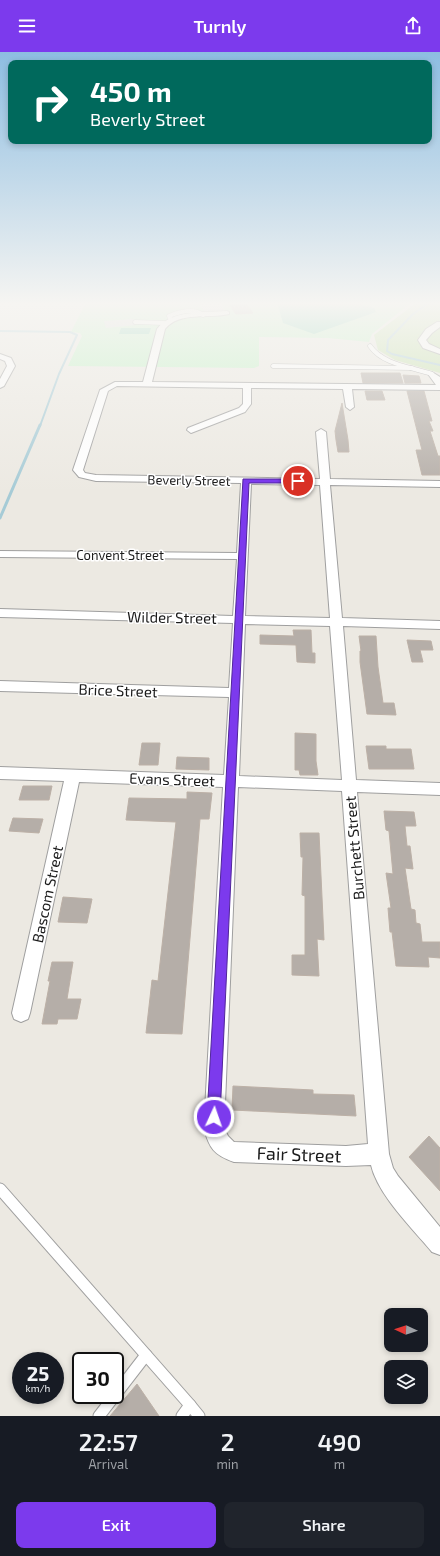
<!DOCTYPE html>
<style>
body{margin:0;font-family:"Exo 2",sans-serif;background:#20242c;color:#f1f3f6;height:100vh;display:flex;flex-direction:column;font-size:15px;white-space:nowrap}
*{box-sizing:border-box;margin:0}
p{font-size:13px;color:#9ea1a6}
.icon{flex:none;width:22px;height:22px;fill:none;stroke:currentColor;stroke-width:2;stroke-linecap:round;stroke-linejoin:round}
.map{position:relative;height:1364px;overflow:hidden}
.sheet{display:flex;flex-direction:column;background:#171b24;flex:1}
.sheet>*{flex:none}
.guide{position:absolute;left:8px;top:8px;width:424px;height:84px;border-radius:8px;box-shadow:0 2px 6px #0003;background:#00695c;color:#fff;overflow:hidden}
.needle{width:26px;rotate:273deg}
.controls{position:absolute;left:384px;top:1256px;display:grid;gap:8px}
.controls a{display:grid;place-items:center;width:44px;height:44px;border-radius:8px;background:#171b24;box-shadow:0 2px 6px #0003;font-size:20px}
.speed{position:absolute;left:12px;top:1300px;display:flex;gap:8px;font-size:20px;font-weight:700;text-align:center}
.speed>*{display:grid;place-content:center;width:52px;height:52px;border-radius:50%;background:#171b24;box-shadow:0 2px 6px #0003;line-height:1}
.speed small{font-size:10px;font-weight:400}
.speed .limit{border:2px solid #111;border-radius:6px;background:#fff;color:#111}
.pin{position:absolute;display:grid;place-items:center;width:34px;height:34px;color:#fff;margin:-17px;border:2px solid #fff;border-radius:50%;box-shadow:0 1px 4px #0007}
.me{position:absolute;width:44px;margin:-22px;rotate:3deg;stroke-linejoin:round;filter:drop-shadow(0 0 3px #0008)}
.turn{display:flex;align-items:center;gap:14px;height:84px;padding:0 16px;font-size:18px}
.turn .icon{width:52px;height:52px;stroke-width:2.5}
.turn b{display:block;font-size:28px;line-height:34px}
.eta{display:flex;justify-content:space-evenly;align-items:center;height:68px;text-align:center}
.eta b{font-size:24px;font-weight:600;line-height:28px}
.cta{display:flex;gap:8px;margin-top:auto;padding:8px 16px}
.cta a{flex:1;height:46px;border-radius:8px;background:#7c3aed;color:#fff;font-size:16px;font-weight:600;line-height:46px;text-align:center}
.cta a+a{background:#20242c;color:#f1f3f6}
header{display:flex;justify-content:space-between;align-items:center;height:52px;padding:0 16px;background:#7c3aed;color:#fff;font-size:18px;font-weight:600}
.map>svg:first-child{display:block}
.grass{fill:#c6e2ac}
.park{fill:#c2f3c6}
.pitch{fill:#87d4b6}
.parking{fill:#dfdfdf}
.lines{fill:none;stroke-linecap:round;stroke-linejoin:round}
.stream-far1{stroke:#a6cbd6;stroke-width:2}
.stream{stroke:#a6cbd6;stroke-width:3}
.building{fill:#b5aea8;stroke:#bcb0a6}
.lane-far1-casing{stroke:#9f9f9f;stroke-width:5}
.lane-casing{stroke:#9f9f9f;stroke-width:13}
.street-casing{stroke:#9f9f9f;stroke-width:2}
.lane-far1{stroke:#fff;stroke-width:4}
.lane{stroke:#fff;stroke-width:11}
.street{fill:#fff;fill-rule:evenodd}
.route{fill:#7c3aed;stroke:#51269a}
.labels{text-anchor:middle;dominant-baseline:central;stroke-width:3;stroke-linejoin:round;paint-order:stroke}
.far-street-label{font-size:13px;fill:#1b1b1b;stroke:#fff}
.street-label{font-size:15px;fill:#1b1b1b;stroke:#fff}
.near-street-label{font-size:18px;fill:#1b1b1b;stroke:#fff}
</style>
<header><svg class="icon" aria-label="menu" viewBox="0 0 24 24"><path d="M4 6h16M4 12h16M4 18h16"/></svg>Turnly<svg class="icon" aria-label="share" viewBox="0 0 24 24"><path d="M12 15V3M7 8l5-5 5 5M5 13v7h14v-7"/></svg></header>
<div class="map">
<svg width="440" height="1364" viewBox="0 0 440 1364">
<rect width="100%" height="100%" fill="#ece9e2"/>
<path class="grass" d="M417,250H440V321L395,308L378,298L374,283Z"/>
<path class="park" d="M86,250H412L372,282L369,290L328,286L259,285V314L254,316L68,314L82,284L80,281L71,280Z"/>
<g class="pitch">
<path d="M277,250H351L374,256L376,260L314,282L283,271Z"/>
<path d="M121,276H151L149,282H119Z"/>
</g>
<g class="parking">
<path d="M219,250L227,261L207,263L200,252Z"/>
<path d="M133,267L136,273L106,276L104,269Z"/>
</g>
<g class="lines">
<g class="stream-far1">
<path d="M430,250L413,262L388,288L387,299L392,302L440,313"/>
<path d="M0,279L70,280L77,283L59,322L40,374"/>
</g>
<path class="stream" d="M0,466L40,373"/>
</g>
<g class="building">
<path d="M238,250H245L253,261L236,262L230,254Z"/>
<path d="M361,321H400L403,331H363Z"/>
<path d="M403,323L419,324L421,331H405Z"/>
<path d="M365,339H382L385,348H367Z"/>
<path d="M407,339H424L432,369H429L433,379H430L438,404H440V423H422L416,398H422Z"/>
<path d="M342,351L348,388L349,400H338L336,388L335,379Z"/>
<path d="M293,578H311L312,601H315V611L297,610L296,593L260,592V583L294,584Z"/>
<path d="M359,584H376L378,615L383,651H394L396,663L367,662L360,610V599H361Z"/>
<path d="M407,588L431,589L433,598H420L423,610H412Z"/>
<path d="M295,681L316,682V709L318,723H300L299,718H295Z"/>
<path d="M142,691H160L158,713H139Z"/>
<path d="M366,694H386V697H411L414,717H369Z"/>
<path d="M177,705L209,706V718L176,717Z"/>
<path d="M23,734H52L49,748H19Z"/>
<path d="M187,740L212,741L209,767H200L182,982L146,981L152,928L158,929L176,770L126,768L129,746L187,747Z"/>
<path d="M384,759L414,760L416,774H405L407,794H410L413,817L405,816L411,857L415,858L416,871L420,872L422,890H440V906L428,905L429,915L396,914L392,880H390L388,856H391L386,821L393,822L389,779L386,778Z"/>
<path d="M13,766L43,767L39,781L9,779Z"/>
<path d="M300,781H319L324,888L317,887L319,924L292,923V903H305V844L302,843L303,805H301Z"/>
<path d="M63,845L92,847L87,871L58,870Z"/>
<path d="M52,910H73L67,947H81L77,967H58L57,972H42L50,929H48Z"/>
<path d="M233,1034L313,1038V1042L354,1043L356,1064L232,1058Z"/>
<path d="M429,1084L440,1096V1139L409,1105Z"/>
<path d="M137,1332L159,1364H110Z"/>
</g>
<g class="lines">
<g class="lane-far1-casing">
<g id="lane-far1">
<path d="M171,268L169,264C179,260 194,256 203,263"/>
<path d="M135,270L164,271"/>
<path d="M370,294C383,313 412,315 432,322"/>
<path d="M273,314L412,316"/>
</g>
</g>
<g class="lane-casing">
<g id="lane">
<path d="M0,1137L190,1353L182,1364"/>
<path d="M190,1353L199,1364"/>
<path d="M99,1364L146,1303"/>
</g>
</g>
<g class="street-casing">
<g id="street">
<path d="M227,259L229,260V262C210,267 179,259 165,277L152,330L436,333L428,322L432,320L440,325V338L352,337L354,355L350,358L346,355L343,337L251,336V352L245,360L191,381L187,378L188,376L239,356L243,352V336L117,334L108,339L83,418L85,421L96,423L320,427L316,380L321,377L326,380L330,427L440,429V435L330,433L342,566L440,569V577L343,574L356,728L440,731V743L357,740L389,1102L393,1116L398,1124L440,1175V1203L432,1200C412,1176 378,1143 371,1113L346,1114L234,1110C214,1103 209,1096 204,1076L223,735L79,730L30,961L28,967L21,970L14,967L12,961L64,729L0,727V715L224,723L229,645L0,639V629L229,636L233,571L0,565V557L233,564L237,507L0,505V499L237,501L241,431L96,429L79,425L73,418L100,338L115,330H143L157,277C172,257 205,261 227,259ZM251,432L320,433L330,566L245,564ZM245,572L330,574L342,728L239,724ZM238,735L342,739L368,1092L346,1094L234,1090L228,1084L224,1076Z"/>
<path d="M437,270H440V275L432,281L426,288L429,292L440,297V302L423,296L418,288L426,277Z"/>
<path d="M0,302L11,306L15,314L4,334L0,336V327L7,314L5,309L0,307Z"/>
</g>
</g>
<use href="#lane-far1" class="lane-far1"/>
<use href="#lane" class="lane"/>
<use href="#street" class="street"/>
</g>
<linearGradient id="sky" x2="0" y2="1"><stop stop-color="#8dbde1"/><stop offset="0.57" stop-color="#f6f5f2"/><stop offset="1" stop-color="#f6f5f2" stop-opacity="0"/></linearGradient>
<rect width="440" height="441" fill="url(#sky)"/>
<path class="route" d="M243,427H298L301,429L298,431H249L220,1065L218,1069L214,1071L209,1069L207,1065Z"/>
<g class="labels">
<g class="far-street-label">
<text transform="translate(189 428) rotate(1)">Beverly Street</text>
<text x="120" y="503">Convent Street</text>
</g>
<g class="street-label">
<text transform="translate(172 565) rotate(1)">Wilder Street</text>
<text transform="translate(118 638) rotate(2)">Brice Street</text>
<text transform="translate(172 727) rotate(2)">Evans Street</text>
<text transform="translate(354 796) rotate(-95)">Burchett Street</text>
<text transform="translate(47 842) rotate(-78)">Bascom Street</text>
</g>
<g class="near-street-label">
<text transform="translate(299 1102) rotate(2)">Fair Street</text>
</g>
</g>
</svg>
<div class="controls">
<a><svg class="needle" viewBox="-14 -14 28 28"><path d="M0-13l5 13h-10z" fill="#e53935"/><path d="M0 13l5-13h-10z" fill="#9ea1a6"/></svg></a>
<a><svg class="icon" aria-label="layers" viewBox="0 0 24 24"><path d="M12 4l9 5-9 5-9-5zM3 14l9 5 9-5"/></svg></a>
</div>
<div class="speed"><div>25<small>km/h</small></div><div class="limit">30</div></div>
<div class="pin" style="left:298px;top:429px;background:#d93025"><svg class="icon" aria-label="arrive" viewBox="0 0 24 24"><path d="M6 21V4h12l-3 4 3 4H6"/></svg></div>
<svg class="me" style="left:214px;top:1065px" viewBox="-20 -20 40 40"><circle r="17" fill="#7c3aed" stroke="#fff" stroke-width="3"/><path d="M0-11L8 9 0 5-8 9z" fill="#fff"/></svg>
<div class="guide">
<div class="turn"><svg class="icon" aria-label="right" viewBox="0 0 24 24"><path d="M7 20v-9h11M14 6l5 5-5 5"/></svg><div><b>450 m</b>Beverly Street</div></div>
</div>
</div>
<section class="sheet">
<div class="eta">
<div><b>22:57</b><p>Arrival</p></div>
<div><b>2</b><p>min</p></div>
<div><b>490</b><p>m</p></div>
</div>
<div class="cta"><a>Exit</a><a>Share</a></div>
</section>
